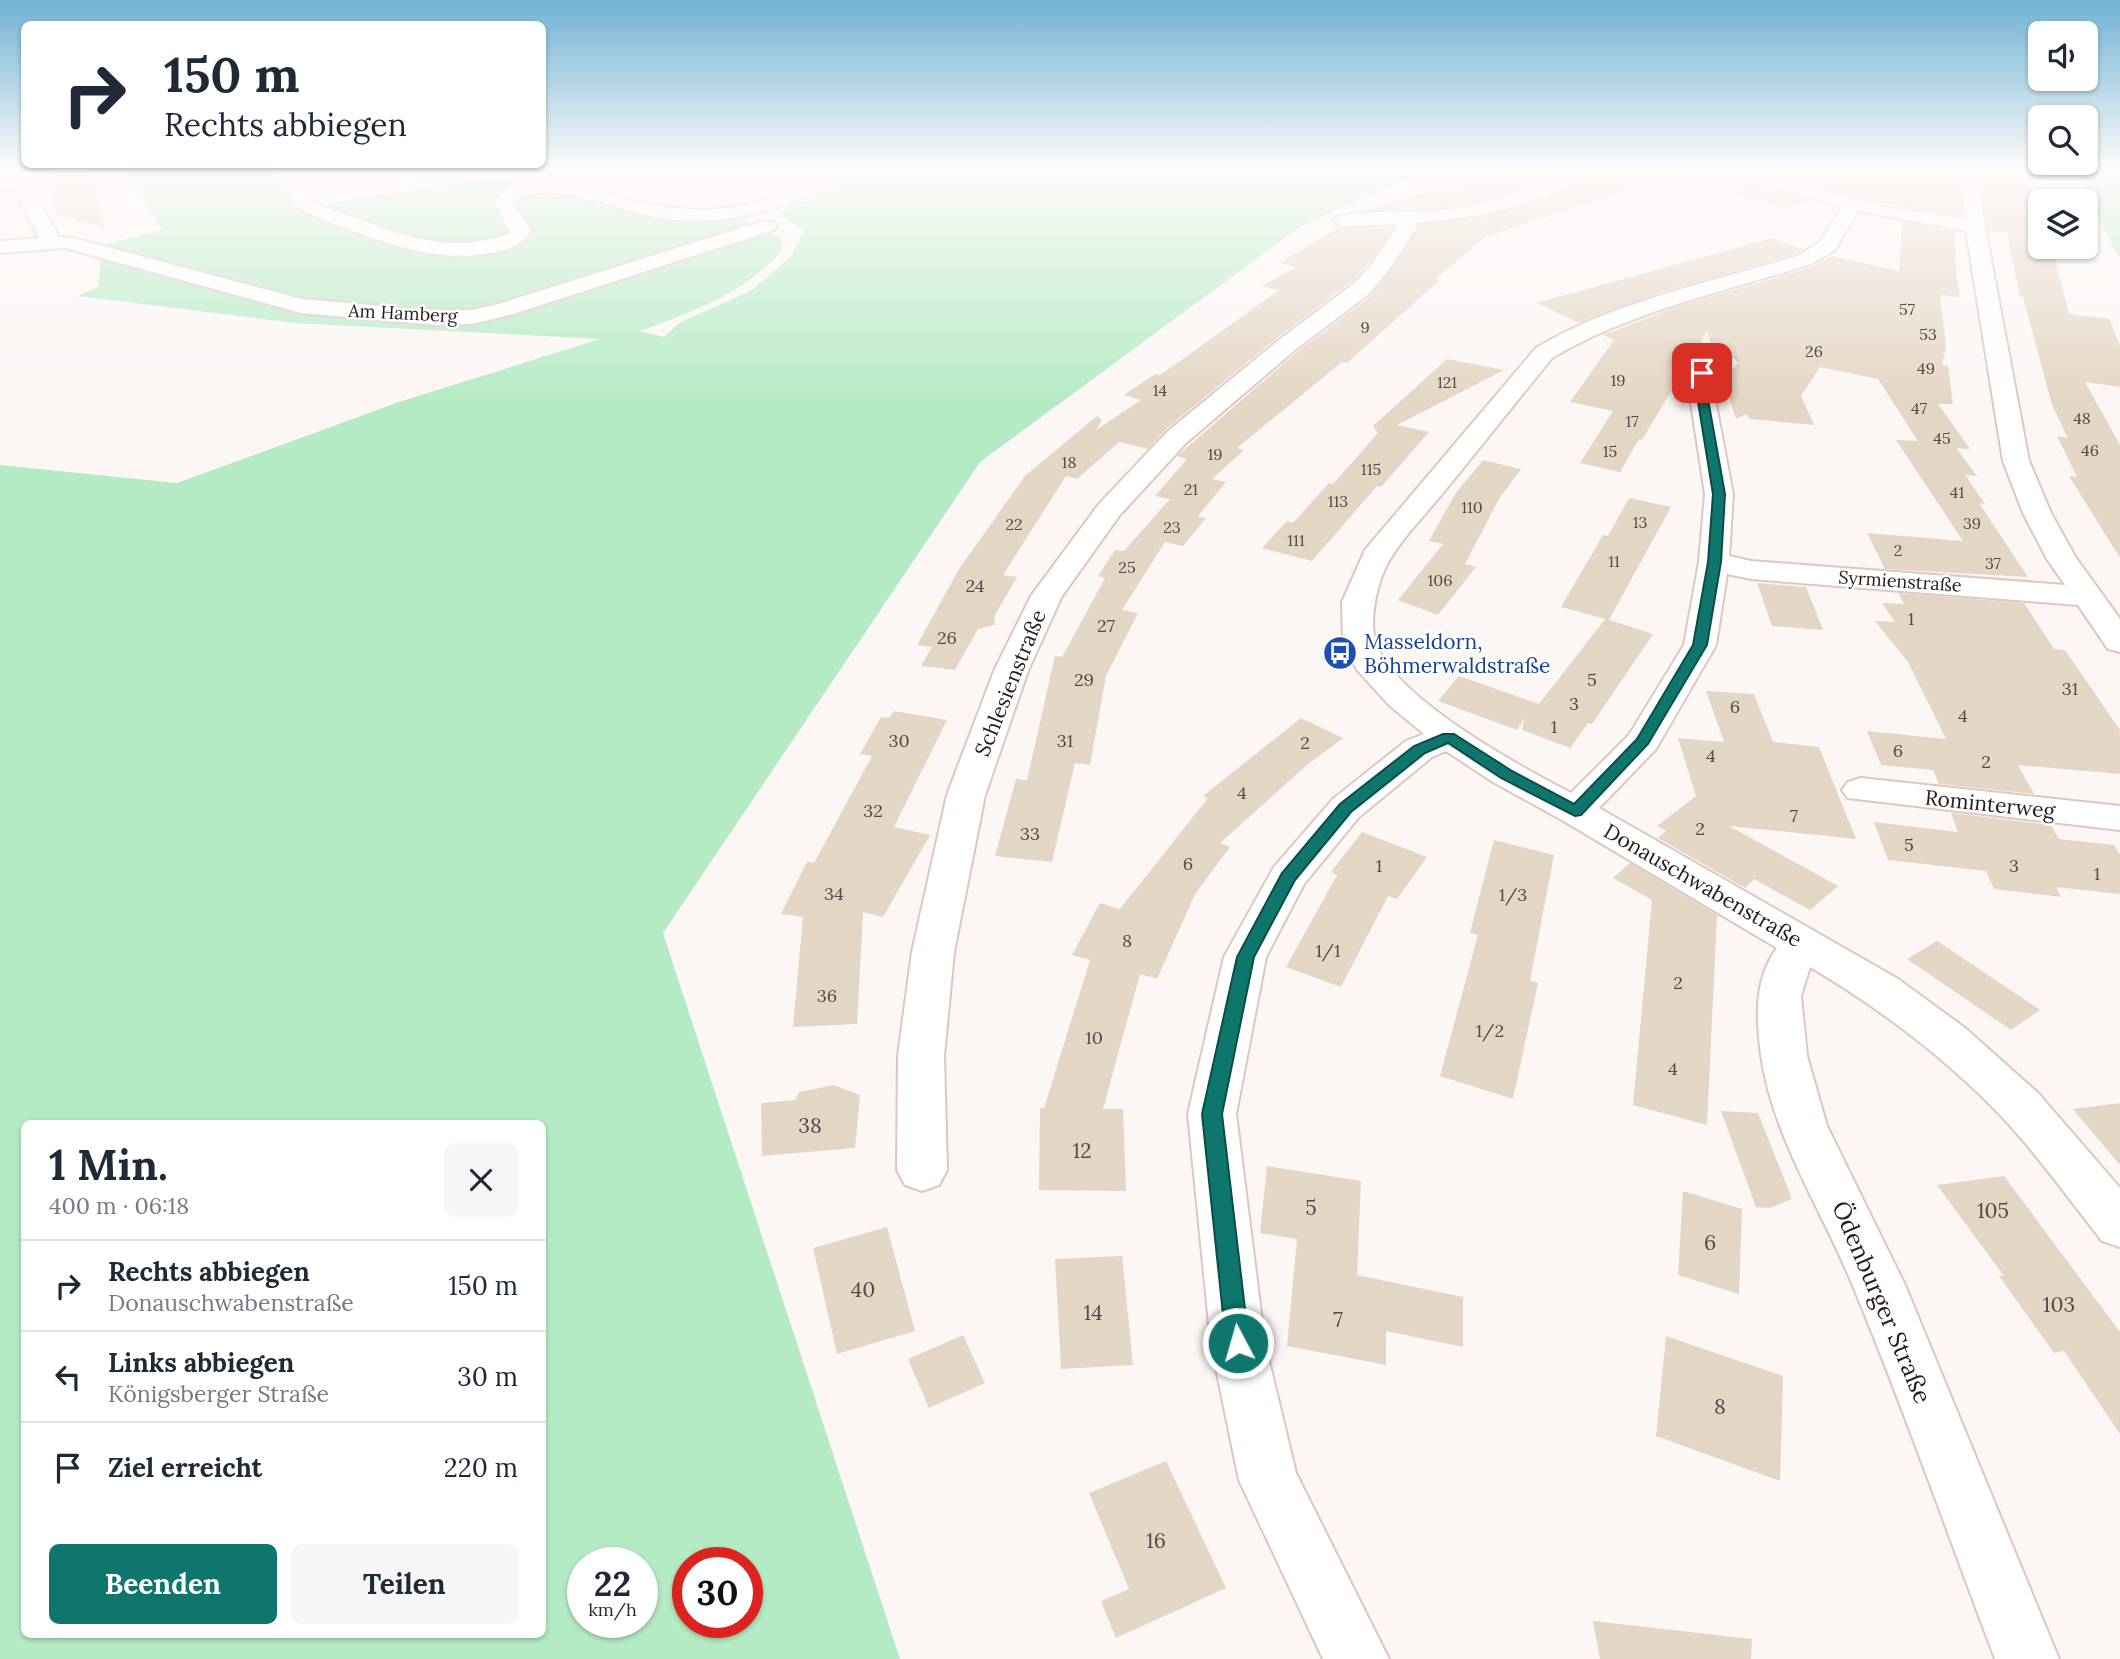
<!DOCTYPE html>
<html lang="de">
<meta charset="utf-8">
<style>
body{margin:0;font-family:Lora,serif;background:#f6f6f7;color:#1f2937;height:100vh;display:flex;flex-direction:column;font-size:26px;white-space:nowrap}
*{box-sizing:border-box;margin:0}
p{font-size:23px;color:#747a83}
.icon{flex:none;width:38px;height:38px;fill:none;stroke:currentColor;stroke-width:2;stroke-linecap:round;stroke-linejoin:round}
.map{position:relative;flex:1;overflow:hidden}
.side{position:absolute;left:21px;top:1120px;width:525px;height:518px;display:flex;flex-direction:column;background:#fff;border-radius:10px;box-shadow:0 2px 5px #0004}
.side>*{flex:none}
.banner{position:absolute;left:21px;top:21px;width:525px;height:147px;border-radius:10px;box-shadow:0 2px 5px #0004;background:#fff;color:#1f2937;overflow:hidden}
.controls{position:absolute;left:2028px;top:21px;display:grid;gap:14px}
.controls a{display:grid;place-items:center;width:70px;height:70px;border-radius:10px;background:#fff;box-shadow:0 2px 5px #0004;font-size:35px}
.speed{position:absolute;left:567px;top:1547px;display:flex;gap:14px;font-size:35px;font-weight:700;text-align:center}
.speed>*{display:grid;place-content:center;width:91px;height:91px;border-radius:50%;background:#fff;box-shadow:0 2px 5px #0004;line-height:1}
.speed small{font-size:18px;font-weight:400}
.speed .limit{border:10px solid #d22;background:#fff;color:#111}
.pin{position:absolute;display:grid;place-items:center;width:60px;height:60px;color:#fff;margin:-30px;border-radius:14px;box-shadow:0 4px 10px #0006}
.me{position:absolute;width:77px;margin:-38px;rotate:354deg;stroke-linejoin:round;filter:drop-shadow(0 0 5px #0008)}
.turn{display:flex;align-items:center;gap:24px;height:147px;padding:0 28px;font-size:32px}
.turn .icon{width:91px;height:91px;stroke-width:2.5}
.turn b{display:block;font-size:49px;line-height:60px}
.round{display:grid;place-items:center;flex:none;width:74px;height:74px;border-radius:10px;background:#f6f6f7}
.summary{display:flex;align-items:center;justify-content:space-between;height:119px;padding:0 28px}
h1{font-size:42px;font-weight:700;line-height:52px}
.action{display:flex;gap:14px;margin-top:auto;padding:14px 28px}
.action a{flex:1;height:80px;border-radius:10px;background:#0f766e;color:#fff;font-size:28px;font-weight:700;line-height:80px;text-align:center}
.action a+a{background:#f6f6f7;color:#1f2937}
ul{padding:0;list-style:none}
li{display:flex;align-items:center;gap:21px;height:91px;padding:0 28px;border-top:2px solid #e0e1e3}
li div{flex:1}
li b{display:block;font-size:26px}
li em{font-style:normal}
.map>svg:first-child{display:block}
.green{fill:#b4ebc4;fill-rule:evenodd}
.building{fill:#e4d6c4}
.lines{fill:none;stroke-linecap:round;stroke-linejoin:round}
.minor-casing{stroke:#dec7be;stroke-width:4}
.minor{fill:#fff;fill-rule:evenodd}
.route{fill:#0f766e;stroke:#0a4d48;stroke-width:2}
.labels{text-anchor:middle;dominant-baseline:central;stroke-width:5;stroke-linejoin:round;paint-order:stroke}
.far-number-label{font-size:16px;fill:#554a44}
.far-street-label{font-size:18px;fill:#251c19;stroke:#fff}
.number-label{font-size:18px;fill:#554a44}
.transit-label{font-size:21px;fill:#164399;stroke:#fff;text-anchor:start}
.street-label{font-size:21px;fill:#251c19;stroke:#fff}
.near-number-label{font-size:21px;fill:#554a44}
.near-street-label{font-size:24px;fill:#251c19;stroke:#fff}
</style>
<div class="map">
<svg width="2120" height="1659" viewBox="0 0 2120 1659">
<rect width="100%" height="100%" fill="#fcf7f5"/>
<g class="green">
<path d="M128,171H271L296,208L494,177L622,208L706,219L739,217L747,221L746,226L706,240L723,245L772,234L780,239L783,249C747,293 692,312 640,331L664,337L679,323L752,290L790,257L808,222L801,229L786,218L776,217L792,203L808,201L859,171H1425L1301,226L980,462L663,933L900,1659H0V465L177,483L399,402L600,339L294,323L78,296L98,287L102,245L162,230ZM24,1124H542V1634H24ZM583,1563H642V1622H583ZM688,1563H747V1622H688Z"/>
<path d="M2078,171H2120V259L2089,199Z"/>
</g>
<g class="building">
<path d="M68,171H90L105,228L56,214L51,173Z"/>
<path d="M1525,171H1558L1506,194L1467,204L1426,209L1367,210L1405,198Z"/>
<path d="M1587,171H1669L1670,176L1485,237L1436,279L1440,280L1347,363L1342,362L1237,448L1244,450L1212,479L1226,482L1198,516L1206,518L1183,546L1165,542L1122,610L1138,613L1106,676L1090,765L1075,763L1052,862L995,856L1016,779L1027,780L1055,656L1062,657L1105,578L1098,576L1115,550L1124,551L1170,499L1155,496L1187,459L1177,456L1297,352L1371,296L1390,272L1419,225L1480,217L1530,205L1571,186Z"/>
<path d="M1766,171H1958L1962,216L1877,202Z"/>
<path d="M1981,171H2024L2040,214V247H2052L2069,314L2110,319L2120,347V387L2085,382L2120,445V558L2069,476L2077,477L2057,436L2068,438L2052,405L2023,297L2020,296L2007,233L1988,231Z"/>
<path d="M1746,182L1810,201L1786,208L1729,192Z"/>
<path d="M1902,222L1954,232L1956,272L1960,297L1940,295L1946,346L1942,365L1948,366L1953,404H1938L1970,449L1956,448L1977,476L1965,475L1985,504L1979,503L2028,577L1885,569L1867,533L1963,541L1896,440L1918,441L1878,379L1820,367L1801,396L1814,425L1750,419L1746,414L1736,419L1722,376L1735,370L1741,363L1734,355L1715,356L1707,331L1642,440L1639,439L1620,472L1580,463L1613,411L1570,402L1614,340L1603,335L1679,306L1812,267L1831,256L1899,271Z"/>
<path d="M1339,227L1343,230L1394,227L1371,261L1351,282L1277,338L1166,429L1148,449L1119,442L1077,479L1066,476L1003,575L1017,577L994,617L995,625L978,629L955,670L921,666L932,647L917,645L959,569L1025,476L1097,416L1102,420L1096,430L1141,400L1124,395L1155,374L1160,375L1173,366L1279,290L1262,286L1296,267L1280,263Z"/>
<path d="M1772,238L1803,249L1796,254L1662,292L1579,323L1536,303Z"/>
<path d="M1447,359L1504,370L1397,425L1429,432L1381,487L1377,486L1312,561L1262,548L1287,521L1293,523L1329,483L1333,484L1378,433L1373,426Z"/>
<path d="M1483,460L1521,469L1499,499L1465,564L1476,567L1438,615L1398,600L1443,544L1429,541L1455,494Z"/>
<path d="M1629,498L1671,507L1609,620L1653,634L1592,724L1588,723L1570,748L1522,730L1524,719L1517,730L1438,701L1459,676L1539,704L1605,619L1561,607L1603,535L1608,536Z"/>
<path d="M1757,583L1806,587L1823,630L1772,626Z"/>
<path d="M1898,593L2024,603L2054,649L2065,650L2120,730V774L2018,765L2034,794L1939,784L1933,770L1881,765L1867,731L1946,739L1908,662L1875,621L1895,622L1882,603L1904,604Z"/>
<path d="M1706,691L1754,694L1773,742L1819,747L1856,839L1729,826L1838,886L1810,910L1754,879L1745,888L1658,838L1666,831L1657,826L1696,796L1678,738L1724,742Z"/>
<path d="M894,711L947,720L894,827L930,835L883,917L863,912L857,1024L793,1027L803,917L781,914L807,862L814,863L872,756L860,754L881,717L889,718Z"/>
<path d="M1301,718L1343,738L1307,765L1220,843L1230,847L1195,894L1157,979L1140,974L1103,1109H1123L1126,1191L1039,1190L1040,1108H1044L1090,960L1072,955L1100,903L1120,909L1208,798L1203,796Z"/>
<path d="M1951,813L2051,825L2059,839L2114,845L2120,855V894L2056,887L2061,897L1994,889L1986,871L1888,860L1874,822L1958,832Z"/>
<path d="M1362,832L1427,857L1397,899L1388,896L1341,987L1286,967L1337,875L1331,872Z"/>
<path d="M1494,840L1554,855L1530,981L1538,983L1513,1099L1440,1076L1478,935L1470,933Z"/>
<path d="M1630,863L1717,915L1707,1125L1633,1105L1652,900L1613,878Z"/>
<path d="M1937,941L1988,975L2040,1010L2011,1030L1907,959Z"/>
<path d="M834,1085L860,1095L855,1148L762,1156L761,1103L795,1100L799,1092Z"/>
<path d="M2120,1103V1165L2073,1109Z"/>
<path d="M1721,1111L1758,1113L1792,1199L1770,1208L1756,1207Z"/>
<path d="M1267,1166L1361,1181L1357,1275L1463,1297V1347L1386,1331V1365L1287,1346L1297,1239L1260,1233Z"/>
<path d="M2004,1176L2120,1332V1434L2064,1351L2054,1353L1999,1276H2004L1937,1185Z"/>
<path d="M1683,1191L1742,1209L1739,1294L1678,1275Z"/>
<path d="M887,1227L915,1331L837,1354L813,1248Z"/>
<path d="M1122,1256L1133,1365L1061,1369L1055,1259Z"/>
<path d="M963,1335L985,1383L929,1408L908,1359Z"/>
<path d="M1666,1336L1783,1376L1780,1481L1656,1436Z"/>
<path d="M1166,1461L1226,1588L1116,1638L1101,1601L1129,1589L1089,1493Z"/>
<path d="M1593,1621L1752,1639L1751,1659H1600Z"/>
</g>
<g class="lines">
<g class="minor-casing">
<g id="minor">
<path d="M281,171H299C302,179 304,189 309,196C319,208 339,212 353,217C405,237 456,255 510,233L494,202L509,188L532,181L551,182L587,189L647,171H675L672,175L608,194C662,210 720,218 774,196C790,190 806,176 822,171C828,169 838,171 844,171C834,184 813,192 799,199C759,217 716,223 673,220C630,217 547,173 513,203L531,231C524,244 510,249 496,252C441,264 390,245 340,226C327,221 312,217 301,208C289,199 286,184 281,171Z"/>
<path d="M1563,171H1584C1555,207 1458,220 1414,223L1417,227L1388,271L1369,294L1295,350L1186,443L1119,516L1062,596L1028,671L985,795L954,952L944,1056L947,1170L939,1185L922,1191L905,1185L897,1170L898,1056L912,952L947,795L994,671L1031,596L1099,504L1168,431L1279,340L1353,284L1373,263L1397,227L1395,224L1343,227L1333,221L1336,217C1357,212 1385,211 1406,212C1461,213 1516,198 1563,171Z"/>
<path d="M1727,171H1755L1880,206L1965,219L1960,171H1978L1985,227L2029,461L2051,513L2076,558L2120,619V652L2108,649L2078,605L1751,579L1727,574L1716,645L1656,749L1599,808L1898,979L1965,1028L2038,1093L2120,1188V1247L2102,1241C2070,1200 2039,1157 2004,1119C1947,1059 1881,1009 1810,967L1801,996L1807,1056L1827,1126L1905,1285L2059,1659H1995C1948,1535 1904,1409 1853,1286C1822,1210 1773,1138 1761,1055C1756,1018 1754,979 1777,948L1562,820L1493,782L1446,751L1432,757L1359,817L1304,884L1266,957L1236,1114L1265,1344L1296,1473L1389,1659H1323L1239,1480L1211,1344L1188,1114L1224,957L1274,867L1333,799L1406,741L1424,734L1389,705L1357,670L1343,642L1342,602L1365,550L1536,348C1613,302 1711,282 1797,256L1820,242L1842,207L1730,175ZM1858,211L1966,231L2003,461L2023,513L2047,559L2065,585L1751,561L1729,556L1733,494L1711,378L1734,368L1738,363L1734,358C1718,354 1696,363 1687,377L1705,494L1699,562L1684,645L1629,735L1571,793C1521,767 1394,698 1376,643C1368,619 1378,577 1392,556C1406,534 1425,515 1442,494C1479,449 1515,403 1552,358C1628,312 1727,291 1811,264L1835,250Z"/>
<path d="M20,178L29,183L59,237L73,238L302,299L437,311L472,310L498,304L760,222H774L777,226L774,230L513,314L472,324L437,325L301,313L65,248L0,253V241L39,238L14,189L0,190V180Z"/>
<path d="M1861,778L2120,806V830L1848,798L1842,790L1848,782Z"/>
</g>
</g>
<use href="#minor" class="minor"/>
</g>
<linearGradient id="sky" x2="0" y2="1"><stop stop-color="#70b2d3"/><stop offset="0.42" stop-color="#fefbfa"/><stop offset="1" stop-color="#fefbfa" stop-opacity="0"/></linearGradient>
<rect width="2120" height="403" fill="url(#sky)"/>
<path class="route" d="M1698,370L1707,373L1704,377L1725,494L1721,562L1707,645L1648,744L1581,815L1575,816L1501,778L1448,743L1425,753L1351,812L1295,880L1254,957L1222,1114L1249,1343L1246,1351L1238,1354L1230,1351L1226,1343L1202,1114L1237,957L1282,873L1340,804L1414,746L1443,734H1454L1512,771L1574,804L1637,739L1693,645L1708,562L1713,494L1694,377Z"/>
<defs>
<g id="bus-disc" transform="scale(1.75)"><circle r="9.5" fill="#1a4fb4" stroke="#fff"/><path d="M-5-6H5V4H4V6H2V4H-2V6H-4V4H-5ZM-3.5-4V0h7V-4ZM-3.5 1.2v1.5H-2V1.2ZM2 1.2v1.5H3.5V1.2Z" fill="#fff"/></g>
</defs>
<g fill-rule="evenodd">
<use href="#bus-disc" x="1340" y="653"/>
</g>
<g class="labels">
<g class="far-number-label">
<text x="1907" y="309">57</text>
<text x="1365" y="327">9</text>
<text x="1928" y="334">53</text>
<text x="1814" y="351">26</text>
<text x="1926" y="368">49</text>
<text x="1618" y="380">19</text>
<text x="1447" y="382">121</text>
<text x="1160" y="390">14</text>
<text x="1919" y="408">47</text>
<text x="2082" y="418">48</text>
<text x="1632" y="421">17</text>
<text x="1942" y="438">45</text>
<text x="2090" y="450">46</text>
<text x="1610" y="451">15</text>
<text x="1215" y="454">19</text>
<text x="1069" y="462">18</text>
<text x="1371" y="469">115</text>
<text x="1191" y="489">21</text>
<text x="1957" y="492">41</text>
<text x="1338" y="501">113</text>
<text x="1472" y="507">110</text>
<text x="1640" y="522">13</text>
<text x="1972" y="523">39</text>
<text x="1014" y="524">22</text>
<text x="1172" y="527">23</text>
<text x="1296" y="540">111</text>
<text x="1898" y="550">2</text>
<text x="1614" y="561">11</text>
<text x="1993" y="563">37</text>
<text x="1127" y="567">25</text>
<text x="1440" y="580">106</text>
</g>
<g class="far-street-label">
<text transform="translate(403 313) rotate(3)">Am Hamberg</text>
<text transform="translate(1900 581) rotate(4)">Syrmienstraße</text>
</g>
<g class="number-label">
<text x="975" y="585">24</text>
<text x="1911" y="618">1</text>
<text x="1106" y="625">27</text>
<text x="947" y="637">26</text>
<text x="1084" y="679">29</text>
<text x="1592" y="679">5</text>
<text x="2070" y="688">31</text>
<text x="1574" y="703">3</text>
<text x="1735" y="706">6</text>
<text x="1963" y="715">4</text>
<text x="1554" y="726">1</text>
<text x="899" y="740">30</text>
<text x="1065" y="740">31</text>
<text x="1305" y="742">2</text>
<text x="1898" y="750">6</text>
<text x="1711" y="755">4</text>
<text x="1986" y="761">2</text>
<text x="1242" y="792">4</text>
<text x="873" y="810">32</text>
<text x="1794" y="815">7</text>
<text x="1700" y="828">2</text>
<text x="1030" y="833">33</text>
<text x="1909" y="844">5</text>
<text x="1188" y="863">6</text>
<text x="1379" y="865">1</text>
<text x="2014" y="865">3</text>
<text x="2097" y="873">1</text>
<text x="834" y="893">34</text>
<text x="1513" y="894">1/3</text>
<text x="1127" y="940">8</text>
<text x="1328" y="950">1/1</text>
<text x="1678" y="982">2</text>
<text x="827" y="995">36</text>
<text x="1490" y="1030">1/2</text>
<text x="1094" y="1037">10</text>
<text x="1673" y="1068">4</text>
</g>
<g class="transit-label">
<text x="1364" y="641">Masseldorn,<tspan x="1364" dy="24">Böhmerwaldstraße</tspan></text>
</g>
<g class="street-label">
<text transform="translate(1010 683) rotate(-68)">Schlesienstraße</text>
<text transform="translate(1990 804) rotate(6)">Rominterweg</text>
<text transform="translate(1703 885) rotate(30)">Donauschwabenstraße</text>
</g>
<g class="near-number-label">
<text x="810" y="1125">38</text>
<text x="1082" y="1150">12</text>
<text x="1311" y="1207">5</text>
<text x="1993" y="1210">105</text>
<text x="1710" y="1242">6</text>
<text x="863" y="1289">40</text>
<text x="2059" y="1304">103</text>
<text x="1093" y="1312">14</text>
<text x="1338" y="1319">7</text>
<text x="1720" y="1406">8</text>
<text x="1156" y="1540">16</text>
</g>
<g class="near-street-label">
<text transform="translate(1882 1302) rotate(67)">Ödenburger Straße</text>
</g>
</g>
</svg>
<div class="controls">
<a><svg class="icon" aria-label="sound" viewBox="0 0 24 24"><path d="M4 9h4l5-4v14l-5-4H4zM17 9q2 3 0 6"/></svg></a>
<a><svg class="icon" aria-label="search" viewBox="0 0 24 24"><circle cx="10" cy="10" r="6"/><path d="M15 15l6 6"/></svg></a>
<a><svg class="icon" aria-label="layers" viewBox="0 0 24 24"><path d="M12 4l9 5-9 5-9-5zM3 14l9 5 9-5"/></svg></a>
</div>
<div class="speed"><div>22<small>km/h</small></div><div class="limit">30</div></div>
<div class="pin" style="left:1702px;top:373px;background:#d93025"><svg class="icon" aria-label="arrive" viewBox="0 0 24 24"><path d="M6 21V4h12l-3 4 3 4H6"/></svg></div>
<svg class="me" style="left:1238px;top:1343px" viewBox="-20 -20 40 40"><circle r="17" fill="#0f766e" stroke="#fff" stroke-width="3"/><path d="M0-11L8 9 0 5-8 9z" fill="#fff"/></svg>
<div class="banner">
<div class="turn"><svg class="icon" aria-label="right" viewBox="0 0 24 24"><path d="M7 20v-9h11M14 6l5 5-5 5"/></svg><div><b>150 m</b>Rechts abbiegen</div></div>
</div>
<section class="side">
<div class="summary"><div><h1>1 Min.</h1><p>400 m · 06:18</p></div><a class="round"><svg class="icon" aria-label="close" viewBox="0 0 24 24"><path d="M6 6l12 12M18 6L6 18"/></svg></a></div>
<ul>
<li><svg class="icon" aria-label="right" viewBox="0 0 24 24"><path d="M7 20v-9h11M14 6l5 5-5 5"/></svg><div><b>Rechts abbiegen</b><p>Donauschwabenstraße</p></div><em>150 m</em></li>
<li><svg class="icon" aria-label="left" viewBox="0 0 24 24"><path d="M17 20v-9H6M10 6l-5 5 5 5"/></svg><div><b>Links abbiegen</b><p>Königsberger Straße</p></div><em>30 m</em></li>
<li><svg class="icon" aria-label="arrive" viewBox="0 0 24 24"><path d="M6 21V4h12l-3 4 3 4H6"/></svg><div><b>Ziel erreicht</b></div><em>220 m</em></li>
</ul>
<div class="action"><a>Beenden</a><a>Teilen</a></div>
</section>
</div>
